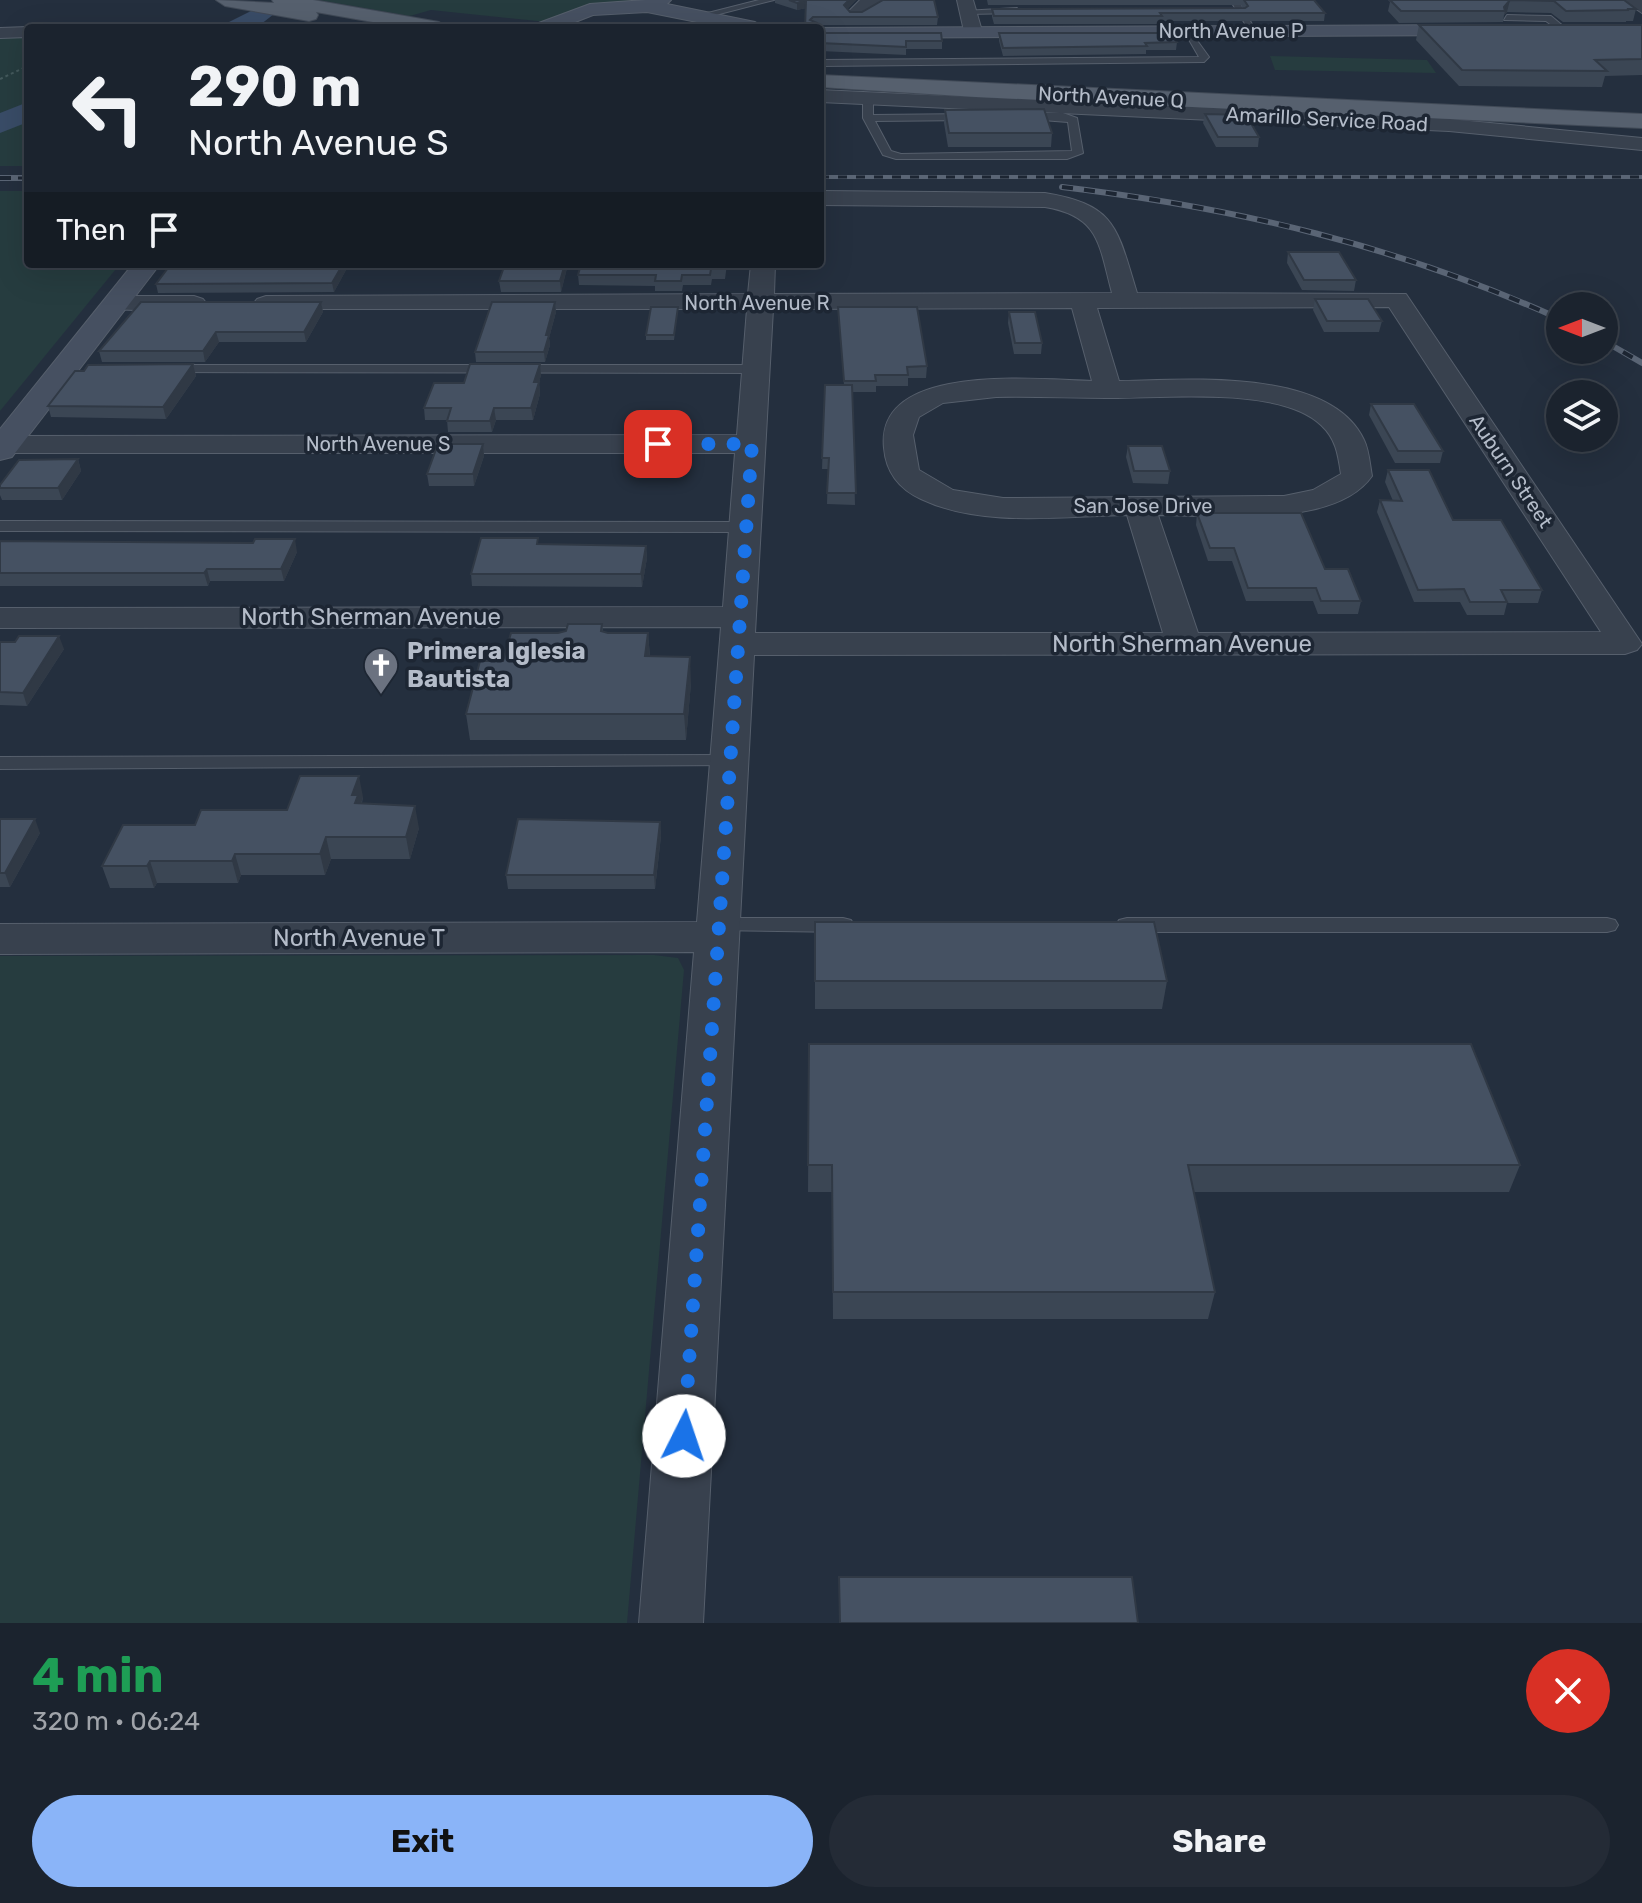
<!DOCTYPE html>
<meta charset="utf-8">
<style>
body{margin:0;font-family:Rubik,sans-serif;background:#242b36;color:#f1f3f6;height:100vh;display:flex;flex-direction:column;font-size:30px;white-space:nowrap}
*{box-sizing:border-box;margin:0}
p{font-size:26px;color:#a0a4aa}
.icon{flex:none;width:44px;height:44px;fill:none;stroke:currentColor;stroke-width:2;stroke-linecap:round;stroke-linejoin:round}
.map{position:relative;height:1623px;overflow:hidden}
.side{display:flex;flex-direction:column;background:#1b232e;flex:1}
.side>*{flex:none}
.banner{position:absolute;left:24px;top:24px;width:800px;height:244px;border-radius:8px;box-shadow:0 8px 32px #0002,0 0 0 2px #39404a;background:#1b232e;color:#f1f3f6;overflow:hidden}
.needle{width:52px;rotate:270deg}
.controls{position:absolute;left:1546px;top:292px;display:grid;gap:16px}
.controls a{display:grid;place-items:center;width:72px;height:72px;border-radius:50%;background:#1b232e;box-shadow:0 8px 32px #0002,0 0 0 2px #39404a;font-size:40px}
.pin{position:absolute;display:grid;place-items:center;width:68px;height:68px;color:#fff;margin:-34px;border-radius:16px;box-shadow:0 4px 12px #0006}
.me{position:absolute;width:88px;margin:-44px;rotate:4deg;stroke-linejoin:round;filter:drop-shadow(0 0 6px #0008)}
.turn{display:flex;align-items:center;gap:28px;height:168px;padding:0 32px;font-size:36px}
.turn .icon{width:104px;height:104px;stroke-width:2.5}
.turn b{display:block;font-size:56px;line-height:68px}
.then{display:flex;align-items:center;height:76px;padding:0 32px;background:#0003;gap:16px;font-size:30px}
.round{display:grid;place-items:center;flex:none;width:84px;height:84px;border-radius:42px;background:#242b36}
.summary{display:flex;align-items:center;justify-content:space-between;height:136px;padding:0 32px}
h1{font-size:48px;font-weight:700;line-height:60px;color:#1e9e55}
.action{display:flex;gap:16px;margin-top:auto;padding:16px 32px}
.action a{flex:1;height:92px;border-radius:48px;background:#8ab4f8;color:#111;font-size:32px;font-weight:700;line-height:92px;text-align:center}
.action a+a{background:#242b36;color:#f1f3f6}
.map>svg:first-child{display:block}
.green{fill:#263c3f}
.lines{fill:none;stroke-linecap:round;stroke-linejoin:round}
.river{fill:#394c67;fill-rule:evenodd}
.lane-casing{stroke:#565f6c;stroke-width:2}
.street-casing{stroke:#565f6c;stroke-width:2}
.secondary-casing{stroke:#565f6c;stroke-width:2}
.primary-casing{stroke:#414a57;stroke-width:2}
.path{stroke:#44595c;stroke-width:2;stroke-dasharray:3 3;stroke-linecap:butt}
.lane{fill:#38414e;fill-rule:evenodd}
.street{fill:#38414e;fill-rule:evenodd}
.secondary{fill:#465061;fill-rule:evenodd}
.primary{fill:#56606e;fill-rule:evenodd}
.rail-far1-casing{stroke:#5a6575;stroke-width:4}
.rail-casing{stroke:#5a6575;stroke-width:6}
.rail-far1{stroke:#1d2633;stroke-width:3;stroke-dasharray:9;stroke-linecap:butt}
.rail{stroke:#1d2633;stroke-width:4;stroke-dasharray:11;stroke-linecap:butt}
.wall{fill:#3b4654}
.shaded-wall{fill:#303945}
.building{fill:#455162;stroke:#303945;stroke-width:2}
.route{stroke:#1a73e8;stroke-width:14;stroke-dasharray:0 25.2}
.labels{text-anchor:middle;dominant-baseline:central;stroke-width:7;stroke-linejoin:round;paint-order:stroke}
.far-street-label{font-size:20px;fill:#b4bcc9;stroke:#1d2633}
.street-label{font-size:24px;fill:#b4bcc9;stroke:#1d2633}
.poi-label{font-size:24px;font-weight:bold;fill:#b4bcc9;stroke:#1d2633;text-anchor:start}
</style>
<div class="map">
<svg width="1642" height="1623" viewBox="0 0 1642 1623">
<rect width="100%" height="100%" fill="#242f3e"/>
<g class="green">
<path d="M319,0H644L547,22L431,10L410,16Z"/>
<rect x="0" y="38" width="28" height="128"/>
<path d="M1270,56L1427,60L1436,73L1275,70Z"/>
<path d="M0,191H28V264H120L0,411Z"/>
<path d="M654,955L678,958L684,970L627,1623H0V956Z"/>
</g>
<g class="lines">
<g class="river">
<path d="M261,6L270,9L274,14L256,28H225L229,22Z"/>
<path d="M28,102V122L0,133V113Z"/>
</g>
<g class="lane-casing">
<g id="lane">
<path d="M759,0H774L700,19L696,16Z"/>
<path d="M1230,0H1238L1257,33H1251Z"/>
<path d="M1017,8L1020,13L968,14L964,11Z"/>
<path d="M1507,15L1551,16L1569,31L1562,33L1546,21L1504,20Z"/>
<path d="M1188,28L1209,57L1204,62L820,66V60L1199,57L1184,31Z"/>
<path d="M868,95L873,98V115L972,114L977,117L972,120L875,121L891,151L901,154L1072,151L1068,122L1016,118V114L1020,113H1063L1077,118L1083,153L1067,159H896L883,155L863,118V98Z"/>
<path d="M168,365H756L763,369L756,373L163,372L161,369Z"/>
<path d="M0,521L747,522L755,527L747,532L0,531Z"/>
<path d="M731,755L738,757L741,761L738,765L0,769V757Z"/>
<path d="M719,918H843L851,920L854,925L851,930L843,932L711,930L708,925L711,920Z"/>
<path d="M1127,918H1607L1615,920L1618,925L1615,930L1607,932H1127L1119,930L1116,925L1119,920Z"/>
</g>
</g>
<g class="street-casing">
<g id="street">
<path d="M860,0H890L872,8L862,17H850L847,13Z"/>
<path d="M957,0H973L982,31L979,35L973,36L964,31Z"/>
<path d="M1623,0H1642V13Z"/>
<path d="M28,27L33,28H28V37L0,38V28Z"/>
<path d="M820,90L1449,119L1642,138V150L1449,131L820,102Z"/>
<path d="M820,191L1045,193C1117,205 1117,228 1137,293L1406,294L1642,644L1637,650L1625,654L754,655L703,1623H639L694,952L0,954V924L697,922L721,627L0,628V608L723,607L735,453H4L0,452V436L737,435L747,309H257L253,304L257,299L266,296L748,294L751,264H775L774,294L1112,293C1099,245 1100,216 1045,207L820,205ZM1389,307L1601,632L1198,633L1158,515C1216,515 1335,529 1372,476C1370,465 1369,450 1364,440C1330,367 1186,380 1119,381L1097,308ZM1072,308L1092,381C1039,380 875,361 884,448C886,472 899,489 921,499C982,528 1062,516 1127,515L1163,633H755L773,309ZM996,397C1033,396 1070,398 1106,398C1161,399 1279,385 1321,425C1336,439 1338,454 1341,474L1313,490L1284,496L1003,498L953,490L919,470L913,435L919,417L943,403Z"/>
<path d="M116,296H194L203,299L207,304L203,309L194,312L107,309L103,304L107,299Z"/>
</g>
</g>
<g class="secondary-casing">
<g id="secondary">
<path d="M646,0H671L667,4L755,22L765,28H727L647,12L593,15L560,28H533L536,24L590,4Z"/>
<path d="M1476,25L1483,27L1486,31L1483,35L820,38V28H813Z"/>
<path d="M133,264H160L12,457L0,460V429Z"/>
</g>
</g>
<g class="primary-casing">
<g id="primary">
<path d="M216,0L274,3L272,0H313L439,22L449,28H407L316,12L318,15L316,19L309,21L225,6Z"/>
<path d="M820,75L1642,114V128L976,97L820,87Z"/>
</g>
</g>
<path class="path" d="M0,79L28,66"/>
<use href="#lane" class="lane"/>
<use href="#street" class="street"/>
<use href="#secondary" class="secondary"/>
<use href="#primary" class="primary"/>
<g class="rail-far1-casing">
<g id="rail-far1">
<path d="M820,177H1642"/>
<path d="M0,178H28"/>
</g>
</g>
<g class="rail-casing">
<g id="rail">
<path d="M0,178H28"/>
<path d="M1062,187C1238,208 1398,246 1560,319"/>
<path d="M1604,341L1642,363"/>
</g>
</g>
<use href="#rail-far1" class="rail-far1"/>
<use href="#rail" class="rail"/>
</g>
<g class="wall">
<path d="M775,0H856L847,9L850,12L938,17L937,25H818L805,28L806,8L797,10L775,3Z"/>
<path d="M987,0H1314L1325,13L1324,21H1161V24H994L992,17V9L1243,8L1241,5H988Z"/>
<path d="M1388,0H1624L1636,9L1633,21H1626V22H1563L1551,13L1507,12L1504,15L1503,22L1399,23L1388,11L1390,2Z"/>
<path d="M1419,25H1642V75L1605,76L1602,87L1459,86L1416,40Z"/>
<path d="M820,33L942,41V49H906V55L820,51Z"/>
<path d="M999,33L1177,42L1176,50H1146V54L1003,56L999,41Z"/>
<path d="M945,110L1052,133L1051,147H948L944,123Z"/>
<path d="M1205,114L1259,137L1258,147H1216L1203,123Z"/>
<path d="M1288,252L1356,280L1354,291L1302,290L1287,263Z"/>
<path d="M505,264H567V268L561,292H501L499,281Z"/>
<path d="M581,264H727L725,279H712L711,285H683L682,291H655V286L579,285L578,275Z"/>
<path d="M219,265L218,266L346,270L334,292L158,293L156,284Z"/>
<path d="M1315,299L1382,321L1379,332H1324L1313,310Z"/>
<path d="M321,302L323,312L306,342H219L205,362H102L99,351Z"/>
<path d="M555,302L556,312L549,338L550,345L545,362H476L475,352Z"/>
<path d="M678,307L674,340H646V335Z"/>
<path d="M838,307L927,366L926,378H908V386H876V392H852L855,505L827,504L828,469H822L825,385H844Z"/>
<path d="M1009,312L1042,343L1041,354H1014L1008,323Z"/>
<path d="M193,364L196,376L166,419L51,417L48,406L84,371Z"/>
<path d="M541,375L539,382L540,394L533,420H496L492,432H448L447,420H425L424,408L464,383Z"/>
<path d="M1371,404L1443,451L1440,463H1395L1369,415Z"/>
<path d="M483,444L484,456L474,486H429L427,474Z"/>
<path d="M1128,446L1170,471L1168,484L1133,483L1126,457Z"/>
<path d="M78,459L81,471L62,500H2L0,495V485Z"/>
<path d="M1388,470L1542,590L1538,603H1507L1504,615H1467L1460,602H1414L1377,512L1380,500L1393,501L1385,482Z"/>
<path d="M1197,513L1325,569L1361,601L1358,614H1318L1313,601H1246L1232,561H1208L1196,525Z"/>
<path d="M0,541L297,552L284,581H210L208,586H0Z"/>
<path d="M539,544L646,546L647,558L642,587L472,586L471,574Z"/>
<path d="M602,624L603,631L608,633H648L650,656L691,683L686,740H470L466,714L558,633Z"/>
<path d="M0,642L64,649L27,706L0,705Z"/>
<path d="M363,797L362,803L419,828L410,859H331L325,875H241L238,883H157L154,888H110L102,866L195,825Z"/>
<path d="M0,819L40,833L10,887H0Z"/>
<path d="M660,822L661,836L655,889H508L506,875Z"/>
<path d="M815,922L1167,981L1162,1009H815Z"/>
<path d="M809,1044L1520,1165L1509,1192H1194L1215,1292L1208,1319H833L832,1192H808Z"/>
</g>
<g class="shaded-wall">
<path d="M806,0V8L797,10V3Z"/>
<path d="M849,0H856L844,13V5Z"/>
<path d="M1510,0L1507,12L1504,15L1505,11L1504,7Z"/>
<path d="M343,264H345L346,270L334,292L332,283Z"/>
<path d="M565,264H567V268L561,292L560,281Z"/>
<path d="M321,302L323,312L306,342L304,332Z"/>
<path d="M555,302L556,312L549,338L550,345L545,362L544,352L546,335Z"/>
<path d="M216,332L219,342L205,362L203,351Z"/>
<path d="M193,364L196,376L166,419L163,407Z"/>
<path d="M540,364L541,375L536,394L534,382Z"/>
<path d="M539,382L540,394L533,420L531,408Z"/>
<path d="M494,408L496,420L492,432L490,421Z"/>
<path d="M483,444L484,456L474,486L473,474Z"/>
<path d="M78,459L81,471L62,500L58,488Z"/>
<path d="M295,539L297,552L284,581L281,569Z"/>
<path d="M646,546L647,558L642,587L641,574Z"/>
<path d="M207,569L210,581L208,586L204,573Z"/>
<path d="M648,633L650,658L645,656Z"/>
<path d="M59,636L64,649L27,706L23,693Z"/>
<path d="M690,657L691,683L686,740L684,714Z"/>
<path d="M359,776L363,797L360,807L362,816L352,795Z"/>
<path d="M415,806L419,828L410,859L406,837Z"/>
<path d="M35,819L40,833L10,887L5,873Z"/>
<path d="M660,822L661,836L655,889L654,875Z"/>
<path d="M326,837L331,859L325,875L320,854Z"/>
<path d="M235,854L241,875L238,883L232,861Z"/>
<path d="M150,861L157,883L154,888L147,866Z"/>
</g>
<g class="building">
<path d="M789,0H849L844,5L850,12H862L883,0H934L938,17H813L810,20L817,23L818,28H805L806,0L797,3Z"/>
<path d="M1244,0H1314L1325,13H1160L1162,16H994L992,9L1245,8L1248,6Z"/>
<path d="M1390,0H1624L1636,9H1627L1629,10L1566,11L1554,1L1510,0L1504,7L1505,11H1401Z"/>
<path d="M1419,25H1642V59L1595,60L1607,71L1462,70Z"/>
<path d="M820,33H941L942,41H906V47L820,43Z"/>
<path d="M999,33H1172L1177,42L1145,43L1147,46L1003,48Z"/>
<path d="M1044,109L1052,133H949L945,110Z"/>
<path d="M1205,114L1246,115L1259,137H1218Z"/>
<path d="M1288,252H1339L1356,280H1304Z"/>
<path d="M171,264H211L209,266H279L280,264H343L332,283L156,284Z"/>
<path d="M505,264H565L560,281H499Z"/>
<path d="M581,264H725L724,269H711L710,275H682L681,281H655L656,275H578Z"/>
<path d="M1315,299H1368L1382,321H1327Z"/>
<path d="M141,302H321L304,332H216L203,351H99Z"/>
<path d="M492,302H555L546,335H549L544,352H475Z"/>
<path d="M651,307H678L674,335H646Z"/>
<path d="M838,307H917L927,366L907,367L908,375H875L876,381H844Z"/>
<path d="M1009,312H1035L1042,343H1015Z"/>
<path d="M193,364L163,407L48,406L75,371H84L88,365Z"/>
<path d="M470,364H540L534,382H539L531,408H494L490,421H447L451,408H424L434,383H464Z"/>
<path d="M825,385H852L856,493H827L829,458H822Z"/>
<path d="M1371,404H1414L1443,451H1398Z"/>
<path d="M438,444H483L473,474H427Z"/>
<path d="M1128,446H1162L1170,471H1134Z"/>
<path d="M78,459L58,488H0V485L19,460Z"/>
<path d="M1388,470H1429L1453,520H1501L1542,590H1501L1507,602H1470L1464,589L1418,590L1380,500L1402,501Z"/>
<path d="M1197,513H1301L1325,569H1348L1361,601H1321L1316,588H1248L1234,548H1210Z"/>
<path d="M481,538H538L537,544L646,546L641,574H471Z"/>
<path d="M255,539H295L281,569H207L204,573H0V541L253,543Z"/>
<path d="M568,624H602L601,631L608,633H648L645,656L690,657L684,714H466L480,661H503L511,633H558L566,631Z"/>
<path d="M19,636H59L23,693L0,692V642H15Z"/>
<path d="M300,776H359L352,795H358L355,803L415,806L406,837H326L320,854H235L232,861H150L147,866H102L123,825H195L201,810H287Z"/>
<path d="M0,819H35L5,873H0Z"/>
<path d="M518,819L660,822L654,875H506Z"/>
<path d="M815,922H1154L1167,981H815Z"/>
<path d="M809,1044H1471L1520,1165H1188L1215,1292H833L832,1165H808Z"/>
<path d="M839,1577H1132L1138,1623H840Z"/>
</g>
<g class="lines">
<path class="route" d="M658,444H752L684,1436"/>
</g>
<defs>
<g id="church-pin" transform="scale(1.8)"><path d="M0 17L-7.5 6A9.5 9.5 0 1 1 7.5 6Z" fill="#6b7280" stroke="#1d2633"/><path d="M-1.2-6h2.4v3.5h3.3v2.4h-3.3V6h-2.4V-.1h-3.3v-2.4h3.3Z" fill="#fff"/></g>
</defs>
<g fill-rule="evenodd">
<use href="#church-pin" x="381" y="665"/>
</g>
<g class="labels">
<g class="far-street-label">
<text x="1231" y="31">North Avenue P</text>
<text transform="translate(1111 97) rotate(3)">North Avenue Q</text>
<text transform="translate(1327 119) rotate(3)">Amarillo Service Road</text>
<text x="757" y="303">North Avenue R</text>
<text x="378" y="444">North Avenue S</text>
<text transform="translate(1511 471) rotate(56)">Auburn Street</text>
<text x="1143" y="506">San Jose Drive</text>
</g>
<g class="street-label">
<text x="371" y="617">North Sherman Avenue</text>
<text x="1182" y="644">North Sherman Avenue</text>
<text x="359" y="938">North Avenue T</text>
</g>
<g class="poi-label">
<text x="407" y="651">Primera Iglesia<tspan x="407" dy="28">Bautista</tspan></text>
</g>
</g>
</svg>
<div class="controls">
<a><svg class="needle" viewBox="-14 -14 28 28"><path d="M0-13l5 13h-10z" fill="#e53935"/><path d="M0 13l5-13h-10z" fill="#a0a4aa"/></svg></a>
<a><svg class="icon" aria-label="layers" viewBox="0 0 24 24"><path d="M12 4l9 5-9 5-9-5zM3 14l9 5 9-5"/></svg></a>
</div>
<div class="pin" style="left:658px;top:444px;background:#d93025"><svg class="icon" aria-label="arrive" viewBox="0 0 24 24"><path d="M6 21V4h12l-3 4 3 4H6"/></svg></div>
<svg class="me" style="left:684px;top:1436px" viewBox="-20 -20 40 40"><circle r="19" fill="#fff"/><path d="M0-13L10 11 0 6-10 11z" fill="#1a73e8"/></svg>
<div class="banner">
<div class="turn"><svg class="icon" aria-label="left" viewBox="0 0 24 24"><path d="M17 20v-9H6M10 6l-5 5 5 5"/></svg><div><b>290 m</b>North Avenue S</div></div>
<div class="then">Then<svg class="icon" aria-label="arrive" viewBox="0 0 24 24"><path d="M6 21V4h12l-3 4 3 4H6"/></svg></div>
</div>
</div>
<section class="side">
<div class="summary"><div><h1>4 min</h1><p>320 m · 06:24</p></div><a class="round" style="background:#d93025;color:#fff"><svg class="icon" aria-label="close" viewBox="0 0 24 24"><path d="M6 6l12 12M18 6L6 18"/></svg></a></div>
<div class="action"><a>Exit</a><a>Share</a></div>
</section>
